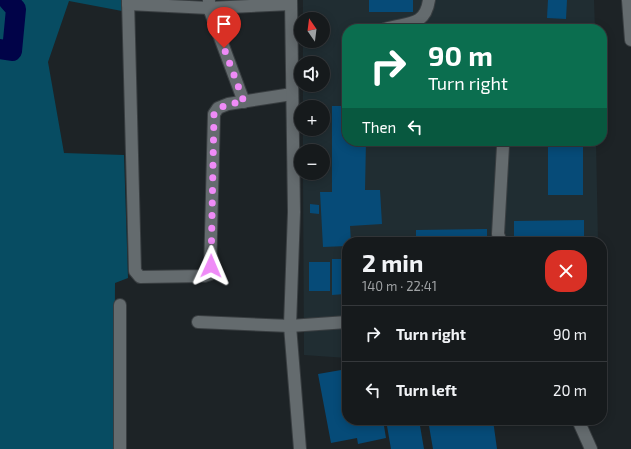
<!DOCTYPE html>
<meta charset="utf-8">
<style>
body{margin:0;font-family:"Exo 2",sans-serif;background:#1f2325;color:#f1f3f6;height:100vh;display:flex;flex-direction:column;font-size:15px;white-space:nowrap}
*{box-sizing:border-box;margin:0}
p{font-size:13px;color:#9ea1a3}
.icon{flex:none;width:22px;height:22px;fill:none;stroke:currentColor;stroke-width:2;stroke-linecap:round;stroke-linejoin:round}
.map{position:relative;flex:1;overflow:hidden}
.side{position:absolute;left:342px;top:237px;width:265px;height:188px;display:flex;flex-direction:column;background:#161a1c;border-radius:16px;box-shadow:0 2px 10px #0003,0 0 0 1px #35383b}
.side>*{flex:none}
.top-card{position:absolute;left:342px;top:24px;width:265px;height:122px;border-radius:16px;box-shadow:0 2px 10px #0003,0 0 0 1px #35383b;background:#0b6e4f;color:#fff;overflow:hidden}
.needle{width:26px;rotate:346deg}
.buttons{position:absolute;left:294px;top:12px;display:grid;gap:8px}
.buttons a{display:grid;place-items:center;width:36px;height:36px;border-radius:50%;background:#161a1c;box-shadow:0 2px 10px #0003,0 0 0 1px #35383b;font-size:20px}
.pin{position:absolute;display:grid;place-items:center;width:34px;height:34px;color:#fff;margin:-41px -17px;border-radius:50% 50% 50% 0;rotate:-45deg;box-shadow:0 0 4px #0007}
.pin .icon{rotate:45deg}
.me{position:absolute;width:44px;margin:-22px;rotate:1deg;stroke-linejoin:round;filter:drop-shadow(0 0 3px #0008)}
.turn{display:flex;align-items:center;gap:14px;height:84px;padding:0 20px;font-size:18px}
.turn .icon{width:52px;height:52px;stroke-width:2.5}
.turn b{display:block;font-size:28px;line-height:34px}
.then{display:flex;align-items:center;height:38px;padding:0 20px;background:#0003;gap:8px;font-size:15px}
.round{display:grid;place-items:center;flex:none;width:42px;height:42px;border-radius:16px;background:#1f2325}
.overview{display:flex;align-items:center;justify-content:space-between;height:68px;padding:0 20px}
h1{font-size:24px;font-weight:700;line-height:30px}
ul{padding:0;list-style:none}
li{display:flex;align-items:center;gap:12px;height:56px;padding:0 20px;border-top:1px solid #35383b}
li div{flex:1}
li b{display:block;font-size:15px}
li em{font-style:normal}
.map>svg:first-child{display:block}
.built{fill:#202d32}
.green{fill:#074c62}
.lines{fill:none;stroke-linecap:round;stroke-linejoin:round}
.river{stroke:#010348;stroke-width:20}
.building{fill:#064b78}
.minor-casing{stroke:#393e41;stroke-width:14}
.minor{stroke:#646b6e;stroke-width:12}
.route{stroke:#ef8bf7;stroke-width:7;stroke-dasharray:0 12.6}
</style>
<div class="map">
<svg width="631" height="449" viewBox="0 0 631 449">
<rect width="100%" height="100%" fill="#1d2326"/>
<path class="built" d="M303,0H594L595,29H347V141H596L598,242H347V358L304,355L303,173H323V151H303V129H323V107H303V85H323V63H303V41H323V19H303Z"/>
<path class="green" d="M0,0H121L122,11L69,1L48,62L64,153L124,155L128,278L115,283L114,449H0Z"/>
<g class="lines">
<path class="river" d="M0,49L12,51L16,9L8,0"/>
</g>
<g class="building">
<rect x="369" y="0" width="44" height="12"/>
<path d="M548,0H567L566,19L547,18Z"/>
<path d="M332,106H347V141H366L365,190H380L382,224L350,226L351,242H347V246L323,247L320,192H332Z"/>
<rect x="548" y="141" width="35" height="54"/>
<path d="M310,204L319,205V214L310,213Z"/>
<path d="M584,220V242H514V221Z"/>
<path d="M487,229V242H416V230Z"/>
<path d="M332,259H344L345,294L332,295Z"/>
<rect x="309" y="262" width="21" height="29"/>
<path d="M347,369V420H383L386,438L358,444L357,438L331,443L318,374Z"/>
<path d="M386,420H419L424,449H391Z"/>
<path d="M428,420H493L497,449H433Z"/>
</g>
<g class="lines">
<g class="minor-casing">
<g id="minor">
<path d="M128,0L135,271L140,277L204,276L210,274L214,114L218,108L228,104L292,94"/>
<path d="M291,0L294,212L290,326L300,449"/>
<path d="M628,0L631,40"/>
<path d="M209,1V8L244,102"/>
<path d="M128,4L209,8L291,4"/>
<path d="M385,29C406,22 425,28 429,0"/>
<path d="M501,141L503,146L498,234L501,242"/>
<path d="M198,322L290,326L347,322"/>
<path d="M578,420L591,449"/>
<path d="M120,449V305"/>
</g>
</g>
<use href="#minor" class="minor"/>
</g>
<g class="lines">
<path class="route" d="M211,266L214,114C222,104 232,103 244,102L224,48"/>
</g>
</svg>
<div class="buttons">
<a><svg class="needle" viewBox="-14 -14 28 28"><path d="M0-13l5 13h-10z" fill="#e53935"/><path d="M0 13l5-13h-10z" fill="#9ea1a3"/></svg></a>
<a><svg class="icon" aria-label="sound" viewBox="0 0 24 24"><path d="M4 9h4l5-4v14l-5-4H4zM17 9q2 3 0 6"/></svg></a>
<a>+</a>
<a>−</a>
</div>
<div class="pin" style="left:224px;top:48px;background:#d93025"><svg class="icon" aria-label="arrive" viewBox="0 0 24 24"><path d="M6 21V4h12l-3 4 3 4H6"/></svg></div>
<svg class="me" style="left:211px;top:266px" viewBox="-20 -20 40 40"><path d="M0-17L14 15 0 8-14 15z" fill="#ef8bf7" stroke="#fff" stroke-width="4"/></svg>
<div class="top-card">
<div class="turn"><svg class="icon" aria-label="right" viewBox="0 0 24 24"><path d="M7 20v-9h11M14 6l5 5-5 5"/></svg><div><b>90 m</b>Turn right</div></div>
<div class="then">Then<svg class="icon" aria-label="left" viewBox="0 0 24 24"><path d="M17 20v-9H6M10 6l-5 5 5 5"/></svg></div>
</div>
<section class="side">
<div class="overview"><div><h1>2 min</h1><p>140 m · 22:41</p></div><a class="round" style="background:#d93025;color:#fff"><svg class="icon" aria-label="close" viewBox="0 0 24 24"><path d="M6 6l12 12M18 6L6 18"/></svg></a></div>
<ul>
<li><svg class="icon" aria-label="right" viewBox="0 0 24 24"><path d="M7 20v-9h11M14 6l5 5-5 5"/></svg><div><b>Turn right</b></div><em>90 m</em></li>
<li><svg class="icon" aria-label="left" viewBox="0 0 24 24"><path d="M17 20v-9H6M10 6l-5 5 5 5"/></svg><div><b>Turn left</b></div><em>20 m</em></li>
</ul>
</section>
</div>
